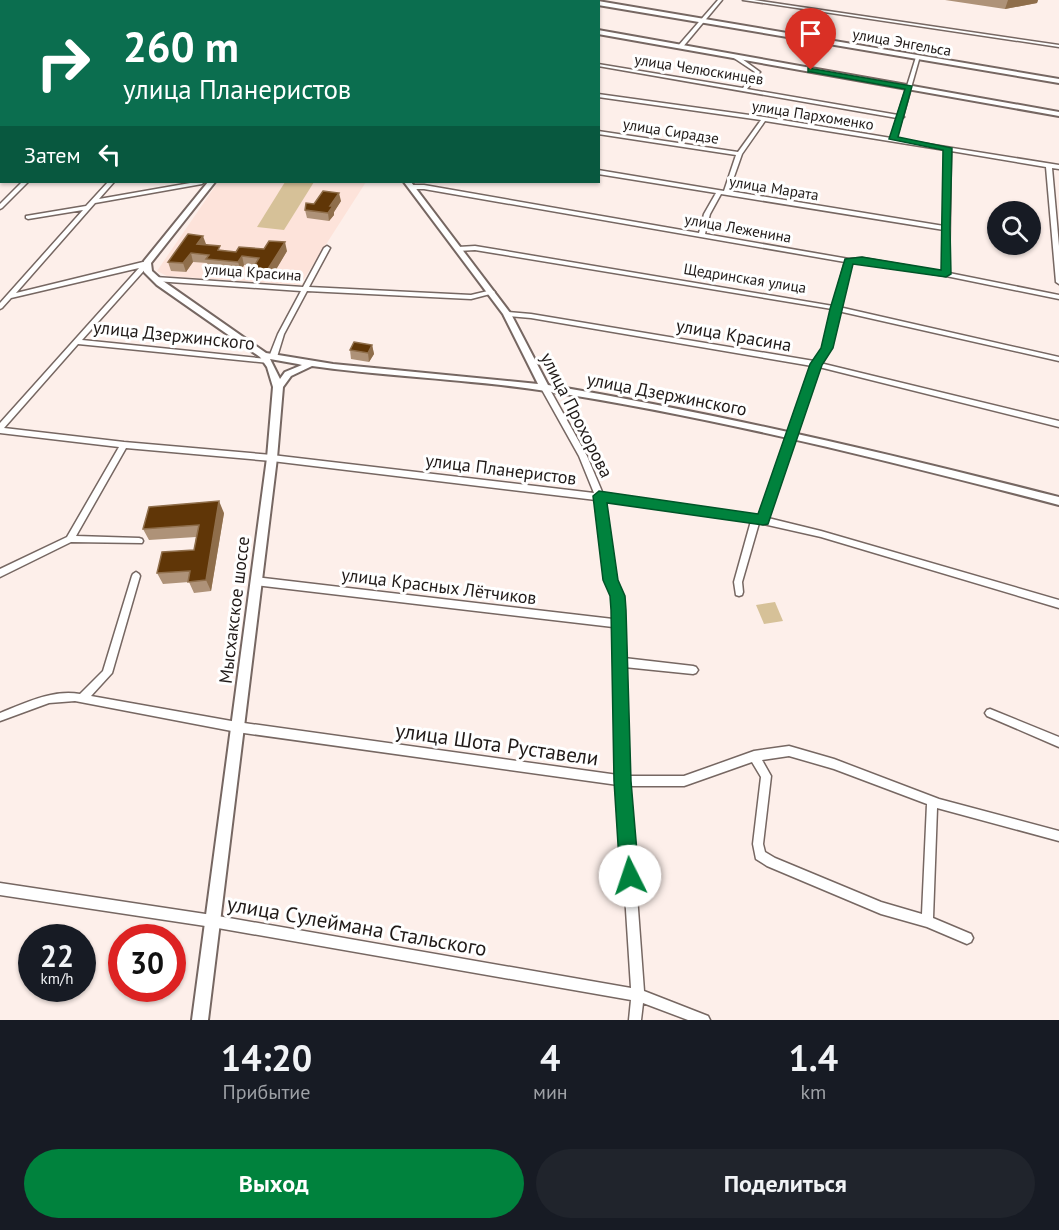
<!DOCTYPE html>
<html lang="ru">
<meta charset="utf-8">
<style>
body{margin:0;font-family:"PT Sans",sans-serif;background:#20242c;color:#f1f3f6;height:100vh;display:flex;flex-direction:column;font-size:22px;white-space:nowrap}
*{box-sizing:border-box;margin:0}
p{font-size:20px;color:#9ea1a6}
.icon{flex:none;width:33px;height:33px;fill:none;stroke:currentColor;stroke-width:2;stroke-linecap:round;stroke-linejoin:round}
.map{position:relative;height:1020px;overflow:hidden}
.details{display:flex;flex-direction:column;background:#171b24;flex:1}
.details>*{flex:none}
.banner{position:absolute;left:0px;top:0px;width:600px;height:183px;box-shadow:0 2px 4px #0004;background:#0b6e4f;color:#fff;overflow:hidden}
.buttons{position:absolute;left:987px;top:201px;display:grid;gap:12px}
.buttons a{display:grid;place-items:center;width:54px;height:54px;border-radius:50%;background:#171b24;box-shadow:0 2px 4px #0004;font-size:30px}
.speed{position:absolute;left:18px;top:924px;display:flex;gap:12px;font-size:30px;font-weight:700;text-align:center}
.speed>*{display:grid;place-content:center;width:78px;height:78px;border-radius:50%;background:#171b24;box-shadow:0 2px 4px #0004;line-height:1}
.speed small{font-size:15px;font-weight:400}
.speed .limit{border:9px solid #d22;background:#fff;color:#111}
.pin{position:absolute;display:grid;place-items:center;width:51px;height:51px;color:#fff;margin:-62px -26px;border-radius:50% 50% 50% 0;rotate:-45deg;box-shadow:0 0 6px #0007}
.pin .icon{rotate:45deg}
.me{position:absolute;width:66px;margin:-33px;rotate:356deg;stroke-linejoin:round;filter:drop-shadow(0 0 4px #0008)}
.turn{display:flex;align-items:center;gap:21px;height:126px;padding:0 24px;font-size:27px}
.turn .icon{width:78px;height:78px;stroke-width:2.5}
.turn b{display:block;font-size:42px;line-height:51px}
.then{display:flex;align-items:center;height:57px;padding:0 24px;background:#0003;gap:12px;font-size:22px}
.eta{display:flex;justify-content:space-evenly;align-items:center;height:102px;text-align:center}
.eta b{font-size:36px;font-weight:800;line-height:42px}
.action{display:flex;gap:12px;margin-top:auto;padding:12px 24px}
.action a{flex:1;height:69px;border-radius:36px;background:#00823d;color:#fff;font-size:24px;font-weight:800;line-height:69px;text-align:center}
.action a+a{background:#20242c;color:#f1f3f6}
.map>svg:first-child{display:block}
.built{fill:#fde3da}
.green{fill:#d6c198}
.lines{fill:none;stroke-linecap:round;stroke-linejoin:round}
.minor-casing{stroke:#766762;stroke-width:3}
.tertiary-casing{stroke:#766762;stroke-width:4}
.minor{fill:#fff;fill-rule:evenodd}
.tertiary{fill:#fff;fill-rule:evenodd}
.wall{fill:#ae9278}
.shaded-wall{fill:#8f6e4b}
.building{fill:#603607;stroke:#8f6e4b;stroke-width:1.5}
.route{fill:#00823d;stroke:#005428;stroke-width:1.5}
.labels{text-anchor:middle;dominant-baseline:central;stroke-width:6;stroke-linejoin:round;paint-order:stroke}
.far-street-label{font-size:15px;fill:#201a18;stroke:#fff}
.street-label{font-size:18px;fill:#201a18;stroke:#fff}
.near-street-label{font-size:21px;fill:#201a18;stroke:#fff}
</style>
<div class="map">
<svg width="1059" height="1020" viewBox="0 0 1059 1020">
<rect width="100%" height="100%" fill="#fdefea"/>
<path class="built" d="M218,182H366L300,285L167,276L157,271Z"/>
<g class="green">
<path d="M285,182H314L284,230L257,227Z"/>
<path d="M775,602L783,621L764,624L756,605Z"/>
</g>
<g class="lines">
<g class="minor-casing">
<g id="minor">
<path d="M42,0H47L46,2H40Z"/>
<path d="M180,0H184L183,2H178Z"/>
<path d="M188,0H192L191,2H186Z"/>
<path d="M267,0H271L270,2H266Z"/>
<path d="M718,0H722L682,48H678V46Z"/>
<path d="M743,0H754L1059,45V47Z"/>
<rect x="0" y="21" width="2" height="2"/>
<path d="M734,56H738L760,72L747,89L898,115L916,57L920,56L903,116L904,117L902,118L896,139L1059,165V169L1052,168L1059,246V284L1056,282L1046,167L951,151L949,273L1059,295V299L946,276L862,262L852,263L839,307L1059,357V361L838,311L830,348L820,363L1059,421V427L819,367L768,518L821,531L1059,600V608L821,537L759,523L742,582L743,592L742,595L739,596L736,595L734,582L751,521L604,501L614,572L621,596L622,621L625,624L623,627L624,658L693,666L696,667L698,670L696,673L693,674L624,667L628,776H684L754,751L789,746L834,759L939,799L1059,831V841L937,808L933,918L971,934L973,938L971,942L967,944L927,927L881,914L767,866L756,859L753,844L761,777L752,762L684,786H629L644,991L708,1016L710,1020H688L643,1003L641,1020H629L631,1000L212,927L0,895V883L212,915L631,988L618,785L237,732L75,701L49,703L0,721V713C25,703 53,689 80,694L103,671L132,576L133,574L136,572L139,574L140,576L112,673L91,696L237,722L618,775L613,627L255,585L252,584L251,581L252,578L255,577L613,619V596L606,572L596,500L272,461L126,448L76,536L139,538L142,539L143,541L142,543L71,542L0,577V569L67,537L119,447L0,433V423L139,268L11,298L2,308L0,309V303L83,210L28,219L26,218V216L86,206L108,182H114L99,199L196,182H204L202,184L95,203L16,293L147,261L149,262V265L82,340L267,359L271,361L269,363L78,344L4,428L124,442L272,455L594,493L579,456L541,388L545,386L549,388L587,456L603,494L760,516L812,366L531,318L507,316L504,314L507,312L531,314L814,361L824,348L832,309L475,250L458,251L455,249L458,247L475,246L833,306L845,262L424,189H413L410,187L413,185H424L699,233L704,214L716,193L598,174V170L724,191L736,155L598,134V131L738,152L761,120L598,97V94L764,117L891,138L897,118L598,66V64L743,88L755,72L734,58ZM765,121L945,150L944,226L729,191L742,154ZM721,194L944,230L943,272L862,258L849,259L705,234L710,214ZM789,756L834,769L927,804L922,914L881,902L775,858L765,852L763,844L771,776L762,760Z"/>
<rect x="0" y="73" width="2" height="3"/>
<rect x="0" y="122" width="2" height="4"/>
<path d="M0,131H2V134L0,135Z"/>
<path d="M22,182H28L2,208L0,209V204Z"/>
<path d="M327,246L330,248L309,287L471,295L492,290L495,292L494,293L471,299L307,291L284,334L277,357L273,359L269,357L278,334L301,291L155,281L152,279L155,277L303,287L324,248Z"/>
<path d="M990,709L1059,737V747L987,716L985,713L987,710Z"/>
</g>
</g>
<g class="tertiary-casing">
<g id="tertiary">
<path d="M115,0H121L115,2Z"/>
<path d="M336,0H342L335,2Z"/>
<path d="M598,1L1059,79V83L598,5Z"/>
<path d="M598,30L1059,112V116L598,34Z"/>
<path d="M208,182H215L151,263L152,271L163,281L266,353L333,364L538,384L503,314L404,182H411L511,314L548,385C721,414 890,454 1059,497V505C890,461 719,418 546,391C469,379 390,377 312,366L291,376L283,387L277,458L208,1020H192L267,458L273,387L267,367L260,357L157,285L144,272V261ZM270,359L298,364L302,365L285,372L280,379Z"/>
</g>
</g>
<use href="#minor" class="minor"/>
<use href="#tertiary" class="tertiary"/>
</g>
<g class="wall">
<path d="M945,0H1038L1037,3L1005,9Z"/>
<path d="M341,201L334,212V215L329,221L307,218L305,210L314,204Z"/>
<path d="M206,244L205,245L222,251L236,252L287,251L271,278L255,277L253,268L254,266L244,265L241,271L209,268L207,263L193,262L186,272L171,271L168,262Z"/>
<path d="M372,345L374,354L369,362L351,359L350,350Z"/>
<path d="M224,513L211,591L194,593L189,582L163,584L157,573L194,550L196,537L149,540L143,529Z"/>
</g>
<g class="shaded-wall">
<path d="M1008,0H1038L1037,3L1005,9Z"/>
<path d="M339,193L341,201L334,212V215L329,221L328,213L330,206Z"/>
<path d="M203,236L206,244L200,253L197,244Z"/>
<path d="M285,242L287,251L271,278L268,269Z"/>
<path d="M191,253L193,262L186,272L183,263Z"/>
<path d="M242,256L244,265L241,271L238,262Z"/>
<path d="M372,345L374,354L369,362L368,353Z"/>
<path d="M219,501L224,513L211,591L206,580Z"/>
</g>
<g class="building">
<path d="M323,191L339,193L330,206H333L328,213L305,210L306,203L314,204Z"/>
<path d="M188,234L203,236L197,244L220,246L218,250L236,252L239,247L264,249L269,241L285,242L268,269L253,268L259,258L242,256L238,262L206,259L209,255L191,253L183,263L168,262Z"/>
<path d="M354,342L372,345L368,353L350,350Z"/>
<path d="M219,501L206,580L188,582L190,571L157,573L162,552L194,550L199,525L143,529L149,507Z"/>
</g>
<path class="route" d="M808,68L912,86L898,137L952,148L950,228L951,274L946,277L853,264L833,348L822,365L768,524L763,525L607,503L618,580L625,596L626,610L631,781L639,876L636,883L630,886L623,883L620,876L614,781L611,610L610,596L603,580L593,496L599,491L758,514L810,364L821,348L830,309L845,259L862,257L941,270L943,150L889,139L905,89L811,72H808Z"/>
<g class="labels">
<g class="far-street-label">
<text transform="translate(902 42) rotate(10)">улица Энгельса</text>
<text transform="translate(699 69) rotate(9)">улица Челюскинцев</text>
<text transform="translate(813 115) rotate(9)">улица Пархоменко</text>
<text transform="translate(671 131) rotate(9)">улица Сирадзе</text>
<text transform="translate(774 188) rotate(9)">улица Марата</text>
<text transform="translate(738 228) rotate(10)">улица Леженина</text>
<text transform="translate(253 272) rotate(4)">улица Красина</text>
<text transform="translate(745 278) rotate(9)">Щедринская улица</text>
</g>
<g class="street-label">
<text transform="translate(174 335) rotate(6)">улица Дзержинского</text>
<text transform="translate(734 335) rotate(10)">улица Красина</text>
<text transform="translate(667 394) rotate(11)">улица Дзержинского</text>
<text transform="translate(577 415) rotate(63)">улица Прохорова</text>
<text transform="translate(501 469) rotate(7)">улица Планеристов</text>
<text transform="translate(439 586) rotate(7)">улица Красных Лётчиков</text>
<text transform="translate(234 610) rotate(-83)">Мысхакское шоссе</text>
</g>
<g class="near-street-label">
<text transform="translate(497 744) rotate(8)">улица Шота Руставели</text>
<text transform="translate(357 926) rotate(10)">улица Сулеймана Стальского</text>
</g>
</g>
</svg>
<div class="buttons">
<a><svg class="icon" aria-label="search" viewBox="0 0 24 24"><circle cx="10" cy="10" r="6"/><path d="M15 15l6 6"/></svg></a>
</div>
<div class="speed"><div>22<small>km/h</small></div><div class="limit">30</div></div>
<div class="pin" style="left:811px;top:70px;background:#d93025"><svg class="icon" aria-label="arrive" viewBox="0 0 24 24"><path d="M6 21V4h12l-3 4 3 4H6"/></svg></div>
<svg class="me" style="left:630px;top:876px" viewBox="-20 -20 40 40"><circle r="19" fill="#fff"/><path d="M0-13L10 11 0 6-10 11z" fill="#00823d"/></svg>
<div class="banner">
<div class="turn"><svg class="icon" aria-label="right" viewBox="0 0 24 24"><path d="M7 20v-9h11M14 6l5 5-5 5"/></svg><div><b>260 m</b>улица Планеристов</div></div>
<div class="then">Затем<svg class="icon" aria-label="left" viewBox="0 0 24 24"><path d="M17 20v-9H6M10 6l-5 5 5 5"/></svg></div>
</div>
</div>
<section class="details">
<div class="eta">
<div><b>14:20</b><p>Прибытие</p></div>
<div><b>4</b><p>мин</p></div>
<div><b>1.4</b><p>km</p></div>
</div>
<div class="action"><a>Выход</a><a>Поделиться</a></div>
</section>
